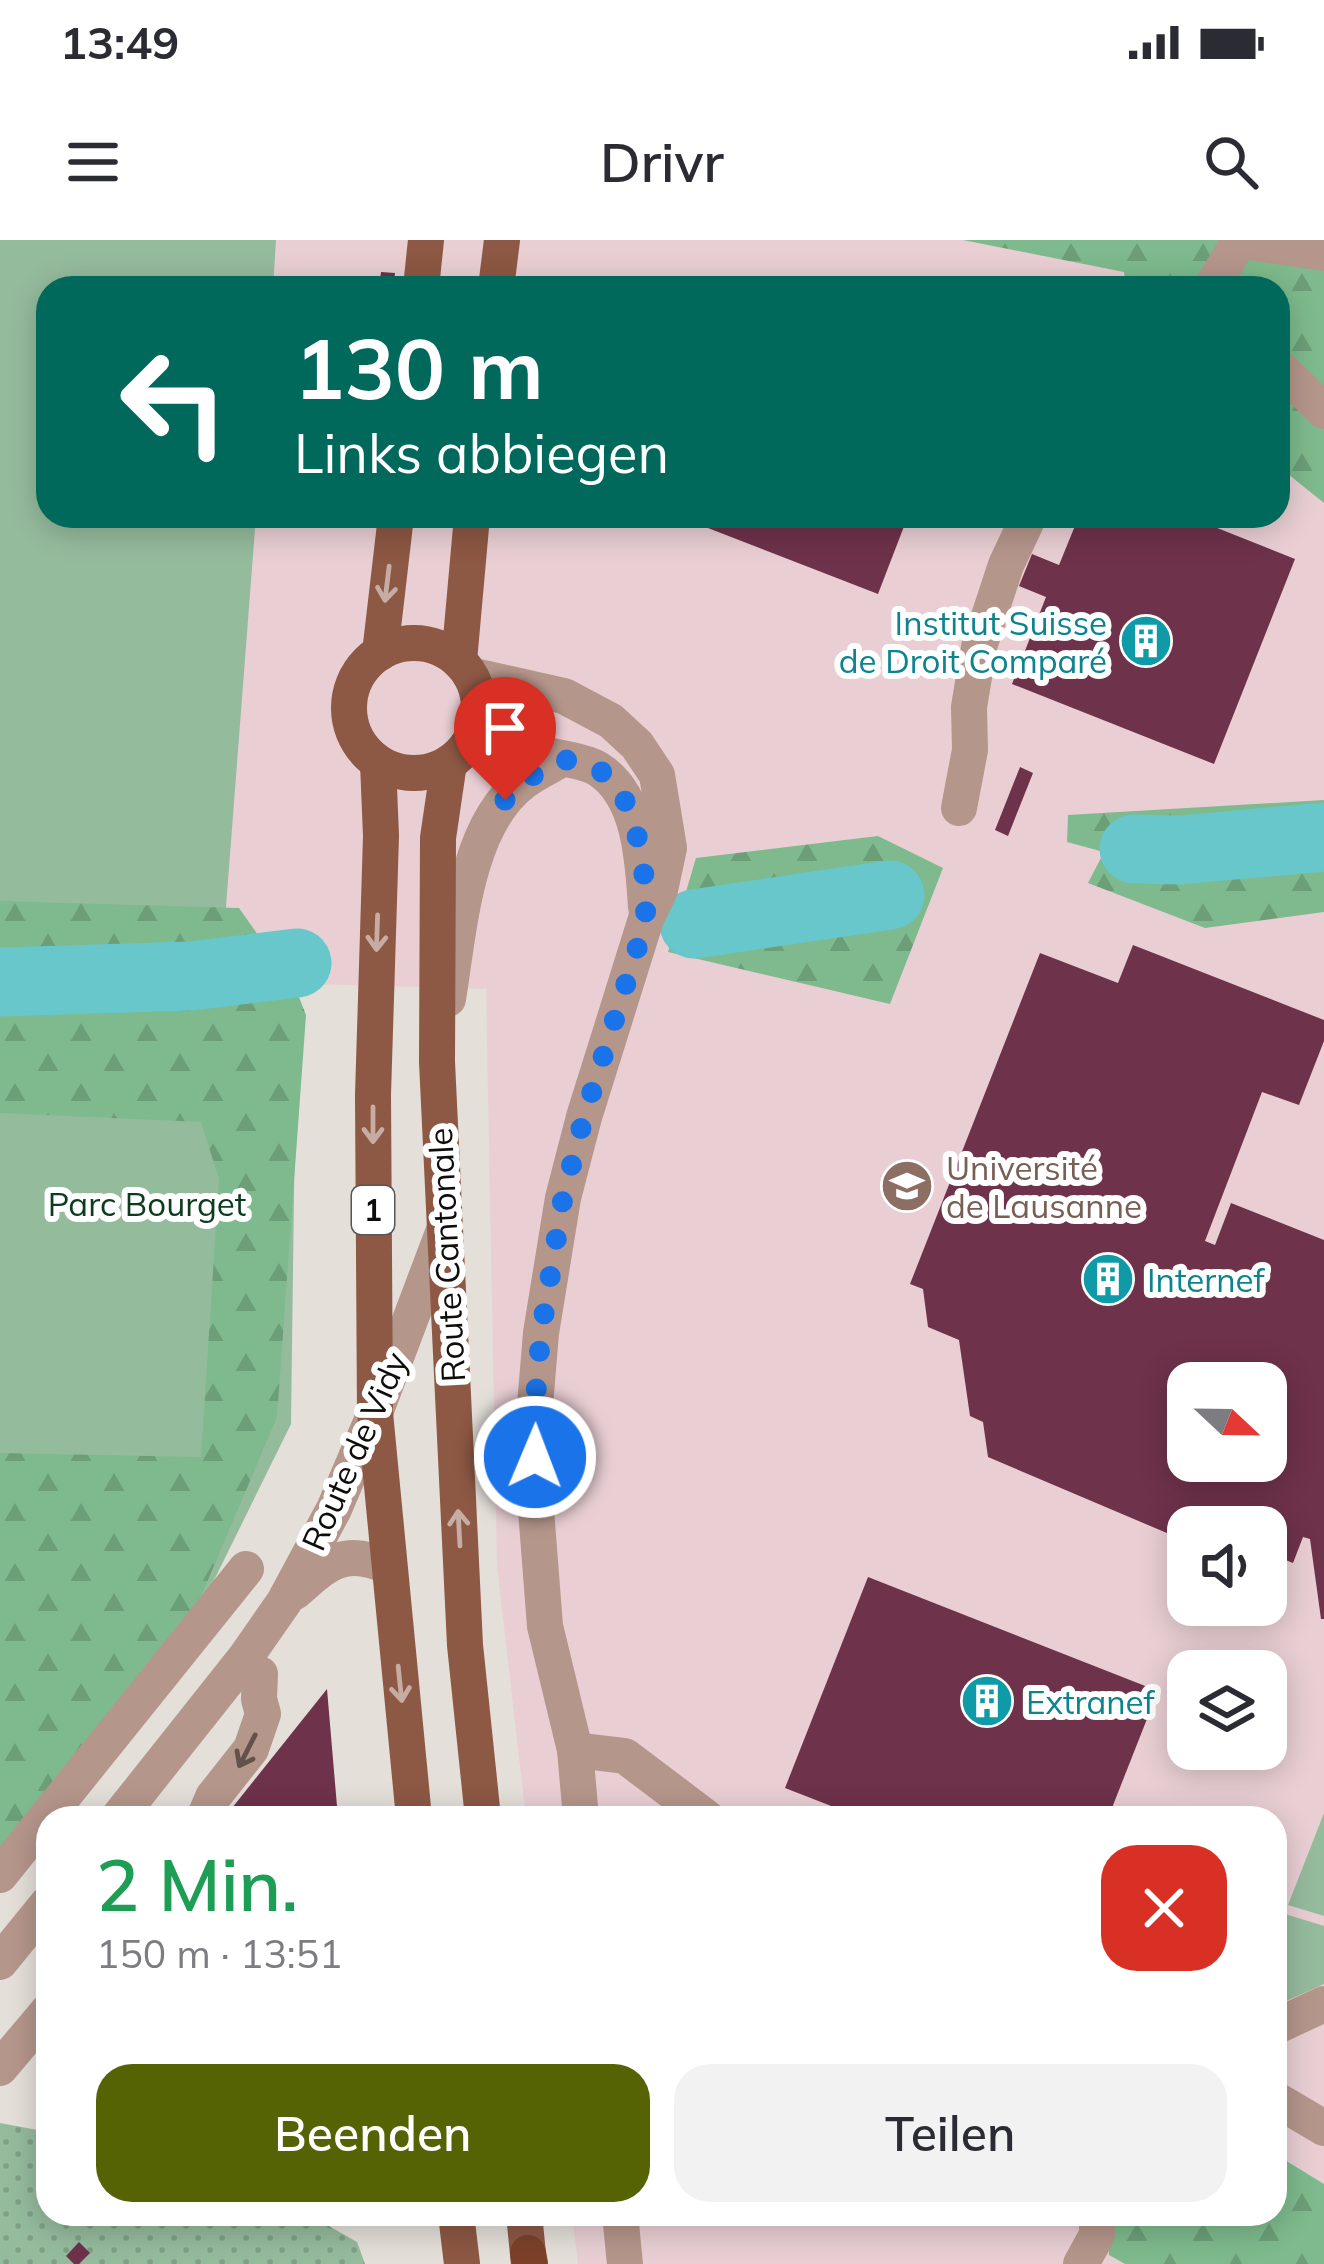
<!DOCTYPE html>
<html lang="de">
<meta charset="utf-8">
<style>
body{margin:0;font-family:Mulish,sans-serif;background:#f2f2f3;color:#2b2b33;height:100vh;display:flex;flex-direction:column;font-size:45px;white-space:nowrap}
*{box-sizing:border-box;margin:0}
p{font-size:39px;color:#7c7c81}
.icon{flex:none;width:66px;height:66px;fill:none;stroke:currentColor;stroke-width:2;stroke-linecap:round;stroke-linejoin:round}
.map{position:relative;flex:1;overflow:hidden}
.details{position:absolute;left:36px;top:1566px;width:1251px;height:420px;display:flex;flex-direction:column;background:#fff;border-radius:36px;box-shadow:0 6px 30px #0003}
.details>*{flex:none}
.hud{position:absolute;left:36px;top:36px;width:1254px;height:252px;border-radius:36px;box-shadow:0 6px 30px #0003;background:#00695c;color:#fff;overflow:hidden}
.needle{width:78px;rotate:112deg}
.controls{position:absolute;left:1167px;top:1122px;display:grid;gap:24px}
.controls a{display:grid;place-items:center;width:120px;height:120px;border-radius:24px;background:#fff;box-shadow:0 6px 30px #0003;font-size:60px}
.pin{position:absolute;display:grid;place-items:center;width:102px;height:102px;color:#fff;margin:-123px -51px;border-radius:50% 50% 50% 0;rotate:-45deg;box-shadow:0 0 12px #0007}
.pin .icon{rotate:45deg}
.me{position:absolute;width:132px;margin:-66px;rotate:1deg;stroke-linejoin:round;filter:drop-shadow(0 0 9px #0008)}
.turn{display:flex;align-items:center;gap:42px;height:252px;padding:0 60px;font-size:54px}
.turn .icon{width:156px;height:156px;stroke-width:2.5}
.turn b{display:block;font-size:84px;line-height:102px}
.round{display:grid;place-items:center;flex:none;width:126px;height:126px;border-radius:36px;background:#f2f2f3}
.overview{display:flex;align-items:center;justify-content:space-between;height:204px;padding:0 60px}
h1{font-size:72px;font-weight:600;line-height:90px;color:#1e9e55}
.cta{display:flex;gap:24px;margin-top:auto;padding:24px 60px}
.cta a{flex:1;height:138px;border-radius:36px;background:#566304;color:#fff;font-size:48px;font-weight:600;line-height:138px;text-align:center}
.cta a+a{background:#f2f2f3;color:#2b2b33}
.status{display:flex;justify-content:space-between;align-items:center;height:84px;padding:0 60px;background:#fff;direction:ltr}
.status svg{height:33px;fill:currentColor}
header{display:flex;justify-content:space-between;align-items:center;height:156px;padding:0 60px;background:#fff;font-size:54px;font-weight:600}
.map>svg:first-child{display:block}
.education{fill:#e9cfd4;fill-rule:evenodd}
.green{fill:#95bb9d}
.forest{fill:url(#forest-firs)}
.garden{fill:url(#garden-dots)}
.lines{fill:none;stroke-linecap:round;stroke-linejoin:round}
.river{stroke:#67c7cb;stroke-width:69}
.building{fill:#6e324a;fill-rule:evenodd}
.minor{stroke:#b5968b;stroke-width:36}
.major{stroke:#8d5844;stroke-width:36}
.highway{stroke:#7d412a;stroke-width:36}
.oneway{stroke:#c6aca2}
.oneway2{stroke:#62524b}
.route{stroke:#1a73e8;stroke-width:21;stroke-dasharray:0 37.8}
.labels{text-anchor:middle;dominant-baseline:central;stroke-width:12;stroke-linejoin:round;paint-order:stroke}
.shield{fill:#fff;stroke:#575654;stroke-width:3}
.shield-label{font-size:30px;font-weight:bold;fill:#0f0d0b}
.culture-label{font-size:33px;fill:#0d838f;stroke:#fff;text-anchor:start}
.education-label{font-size:33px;fill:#785e54;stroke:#fff;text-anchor:start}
.park-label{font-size:33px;fill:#0d3b1d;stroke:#fff}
.street-label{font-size:33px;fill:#0f0d0b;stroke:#fff}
</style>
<div class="status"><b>13:49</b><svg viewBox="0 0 49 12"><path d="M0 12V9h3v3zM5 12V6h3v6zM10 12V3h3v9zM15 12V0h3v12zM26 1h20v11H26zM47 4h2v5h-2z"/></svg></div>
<header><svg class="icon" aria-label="menu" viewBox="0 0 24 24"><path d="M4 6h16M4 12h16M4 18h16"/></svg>Drivr<svg class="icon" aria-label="search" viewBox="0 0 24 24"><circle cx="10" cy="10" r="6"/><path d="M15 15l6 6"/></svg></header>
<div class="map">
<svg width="1324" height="2024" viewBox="0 0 1324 2024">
<defs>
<pattern id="forest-firs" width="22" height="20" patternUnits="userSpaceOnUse" patternTransform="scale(3)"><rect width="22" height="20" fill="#7eba8d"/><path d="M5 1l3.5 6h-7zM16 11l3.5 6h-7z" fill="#6c9f78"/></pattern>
<pattern id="garden-dots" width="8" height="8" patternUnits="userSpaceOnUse" patternTransform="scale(3)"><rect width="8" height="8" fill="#95bb9d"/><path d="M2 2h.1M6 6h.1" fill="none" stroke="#7fa086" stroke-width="1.8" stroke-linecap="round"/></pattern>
</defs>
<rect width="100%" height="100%" fill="#e4dfd9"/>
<path class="education" d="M0,0H1324V2024H578L572,1974H1275V1578H526L497,1326L486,749L0,735ZM48,48H1278V276H48ZM1188,1143H1266V1221H1188ZM1188,1287H1266V1365H1188ZM1188,1431H1266V1509H1188Z"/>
<g class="green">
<path d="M0,0H276L273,48H48V276H256L221,732L297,723L291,1184L191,1387L0,1620Z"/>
<path d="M1324,1573V1676L1288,1665Z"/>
<path d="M1285,1674L1324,1686V1744L1275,1766V1699Z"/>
</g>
<g class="forest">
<path d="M963,0H1324V263L1278,226V48H1126L1124,32Z"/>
<path d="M1324,560V672L1205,688L1088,643L1104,612L1067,602L1068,575Z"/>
<path d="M878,596L943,628L890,764L668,712L696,618Z"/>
<path d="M0,661L239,668L295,747L306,775L277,1177L189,1385L0,1611V1213L201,1217L219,939L201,882L0,873Z"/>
<path d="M1275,1914L1324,1944V2024H1125L1109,2015L1105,1974H1275Z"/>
</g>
<path class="garden" d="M0,1883L48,1892V1974H308L357,2002L365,2024H0Z"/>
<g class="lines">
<g class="river">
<path d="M1134,609L1180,610L1324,597"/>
<path d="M694,684L890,655"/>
<path d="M0,742L191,736L297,723"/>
</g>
</g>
<g class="building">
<path d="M381,32L395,33L393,48H379Z"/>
<path d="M677,276H908L878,354Z"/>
<path d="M1079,276H1187L1295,319L1214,524L1012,444L1046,357L1019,346L1032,314L1059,325Z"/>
<path d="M1020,527L1033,533L1008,596L995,590Z"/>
<path d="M1133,705L1324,780V801L1299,865L1262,852L1205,1001L1215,1005L1231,963L1324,1000V1379H1321L1310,1299L1303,1297L1293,1323L1266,1312V1287H1262L1264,1282L1258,1279L1246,1287H1188V1302L988,1217L983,1182L970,1176L959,1100L928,1087L923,1049L910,1044L1040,713L1118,743ZM1188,1143H1266V1221H1188Z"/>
<path d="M868,1337L1158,1451L1108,1578H862L785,1548Z"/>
<path d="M327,1449L338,1578H224Z"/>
<path d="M79,2002L90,2013L79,2024H74L66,2016Z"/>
</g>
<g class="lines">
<g class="minor">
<path d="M1237,0L1324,13"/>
<path d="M1211,48L1240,0"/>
<path d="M1278,126L1324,171"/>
<path d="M470,435L564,456L611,481L637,505L657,535L669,608L660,650L646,679L584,877L563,958L541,1093L534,1177L535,1257L545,1386L575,1510L581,1578"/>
<path d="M468,505C496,509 577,516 598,529C641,556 643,623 646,667"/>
<path d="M959,568L970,510L969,467L979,407L1006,325L1029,276"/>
<path d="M448,759C459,692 465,587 522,543C534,533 549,527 562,519"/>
<path d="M295,1352C328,1322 345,1307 389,1327"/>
<path d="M575,1510L625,1516L707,1578"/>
<path d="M118,1578L245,1418L284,1362L334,1269L375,1173L444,990"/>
<path d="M204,1578L213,1557L251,1509L263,1474L259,1459L260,1434"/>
<path d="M0,1635L246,1329"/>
<path d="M0,1722L48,1663"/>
<path d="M1275,1787L1324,1764"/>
<path d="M0,1828L48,1771"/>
<path d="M1275,1859L1324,1888"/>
<path d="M620,1974L625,2024"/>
<path d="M1081,2024L1097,1995V1974"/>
</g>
<g class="major">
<path d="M421,48L426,0"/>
<path d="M496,48L502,0"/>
<circle cx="414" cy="468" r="65"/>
<path d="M380,413L396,276"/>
<path d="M459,421L472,276"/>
<path d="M378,523L381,596L373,855L375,1173L414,1578"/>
<path d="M449,523L438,598L437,822L465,1405L483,1578"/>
<path d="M456,1974L462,2024"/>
<path d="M524,1974L529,2024"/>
</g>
<path class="highway" d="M528,2013L530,2024"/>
</g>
<defs><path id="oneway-shaft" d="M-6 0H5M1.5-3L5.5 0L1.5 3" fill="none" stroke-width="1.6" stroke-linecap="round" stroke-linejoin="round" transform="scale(3)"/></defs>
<g class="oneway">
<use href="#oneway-shaft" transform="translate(387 344) rotate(97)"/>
<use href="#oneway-shaft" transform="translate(377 693) rotate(92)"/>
<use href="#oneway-shaft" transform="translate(373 885) rotate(90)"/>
<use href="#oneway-shaft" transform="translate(459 1288) rotate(-93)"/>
<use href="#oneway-shaft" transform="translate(400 1444) rotate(84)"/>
</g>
<use class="oneway2" href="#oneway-shaft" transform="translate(247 1511) rotate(117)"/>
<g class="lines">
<path class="route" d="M505,560L522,542L562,519L596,527L614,543L628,566L636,590L644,635L646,680L584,877L563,958L541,1093L534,1177L535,1217"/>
</g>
<defs>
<g id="building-disc" transform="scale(2.7)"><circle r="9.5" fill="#0f9aa8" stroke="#fff"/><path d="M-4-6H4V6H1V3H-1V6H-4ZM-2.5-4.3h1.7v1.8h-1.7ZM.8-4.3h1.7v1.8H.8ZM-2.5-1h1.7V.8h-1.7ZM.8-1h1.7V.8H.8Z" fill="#fff"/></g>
<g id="university-disc" transform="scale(2.7)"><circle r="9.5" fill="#8d6e63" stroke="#fff"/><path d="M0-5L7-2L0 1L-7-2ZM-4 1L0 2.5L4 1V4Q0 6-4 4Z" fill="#fff"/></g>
</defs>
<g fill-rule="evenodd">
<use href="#building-disc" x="1146" y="401"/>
<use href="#university-disc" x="907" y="946"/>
<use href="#building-disc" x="1108" y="1039"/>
<use href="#building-disc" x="987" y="1461"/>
</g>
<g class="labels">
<rect class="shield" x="352" y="946" width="42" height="48" rx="9"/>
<g class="shield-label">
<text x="373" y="970">1</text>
</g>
<g class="culture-label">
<text x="1107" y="382" text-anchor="end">Institut Suisse<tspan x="1107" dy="38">de Droit Comparé</tspan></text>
<text x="1147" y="1039">Internef</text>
<text x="1026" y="1461">Extranef</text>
</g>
<g class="education-label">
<text x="946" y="927">Université<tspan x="946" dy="38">de Lausanne</tspan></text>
</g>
<g class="park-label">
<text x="147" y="963">Parc Bourget</text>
</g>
<g class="street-label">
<text transform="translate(446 1015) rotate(-93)">Route Cantonale</text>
<text transform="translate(354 1211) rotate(-66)">Route de Vidy</text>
</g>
</g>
</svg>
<div class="controls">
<a><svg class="needle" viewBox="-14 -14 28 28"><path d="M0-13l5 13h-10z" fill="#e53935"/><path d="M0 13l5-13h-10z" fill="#7c7c81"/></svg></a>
<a><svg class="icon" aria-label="sound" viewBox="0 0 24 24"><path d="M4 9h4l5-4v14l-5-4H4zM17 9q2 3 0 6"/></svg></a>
<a><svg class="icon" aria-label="layers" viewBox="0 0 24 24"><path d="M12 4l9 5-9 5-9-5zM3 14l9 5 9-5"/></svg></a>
</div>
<div class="pin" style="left:505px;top:560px;background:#d93025"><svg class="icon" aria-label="arrive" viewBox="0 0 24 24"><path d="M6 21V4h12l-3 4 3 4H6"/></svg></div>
<svg class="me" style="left:535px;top:1217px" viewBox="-20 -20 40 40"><circle r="17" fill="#1a73e8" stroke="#fff" stroke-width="3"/><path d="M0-11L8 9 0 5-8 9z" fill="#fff"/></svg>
<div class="hud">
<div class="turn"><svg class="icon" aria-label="left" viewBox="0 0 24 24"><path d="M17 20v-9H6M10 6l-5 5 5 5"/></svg><div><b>130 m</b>Links abbiegen</div></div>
</div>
<section class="details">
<div class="overview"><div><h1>2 Min.</h1><p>150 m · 13:51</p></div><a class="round" style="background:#d93025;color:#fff"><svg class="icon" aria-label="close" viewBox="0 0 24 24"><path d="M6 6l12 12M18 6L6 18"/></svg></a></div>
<div class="cta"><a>Beenden</a><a>Teilen</a></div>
</section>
</div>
